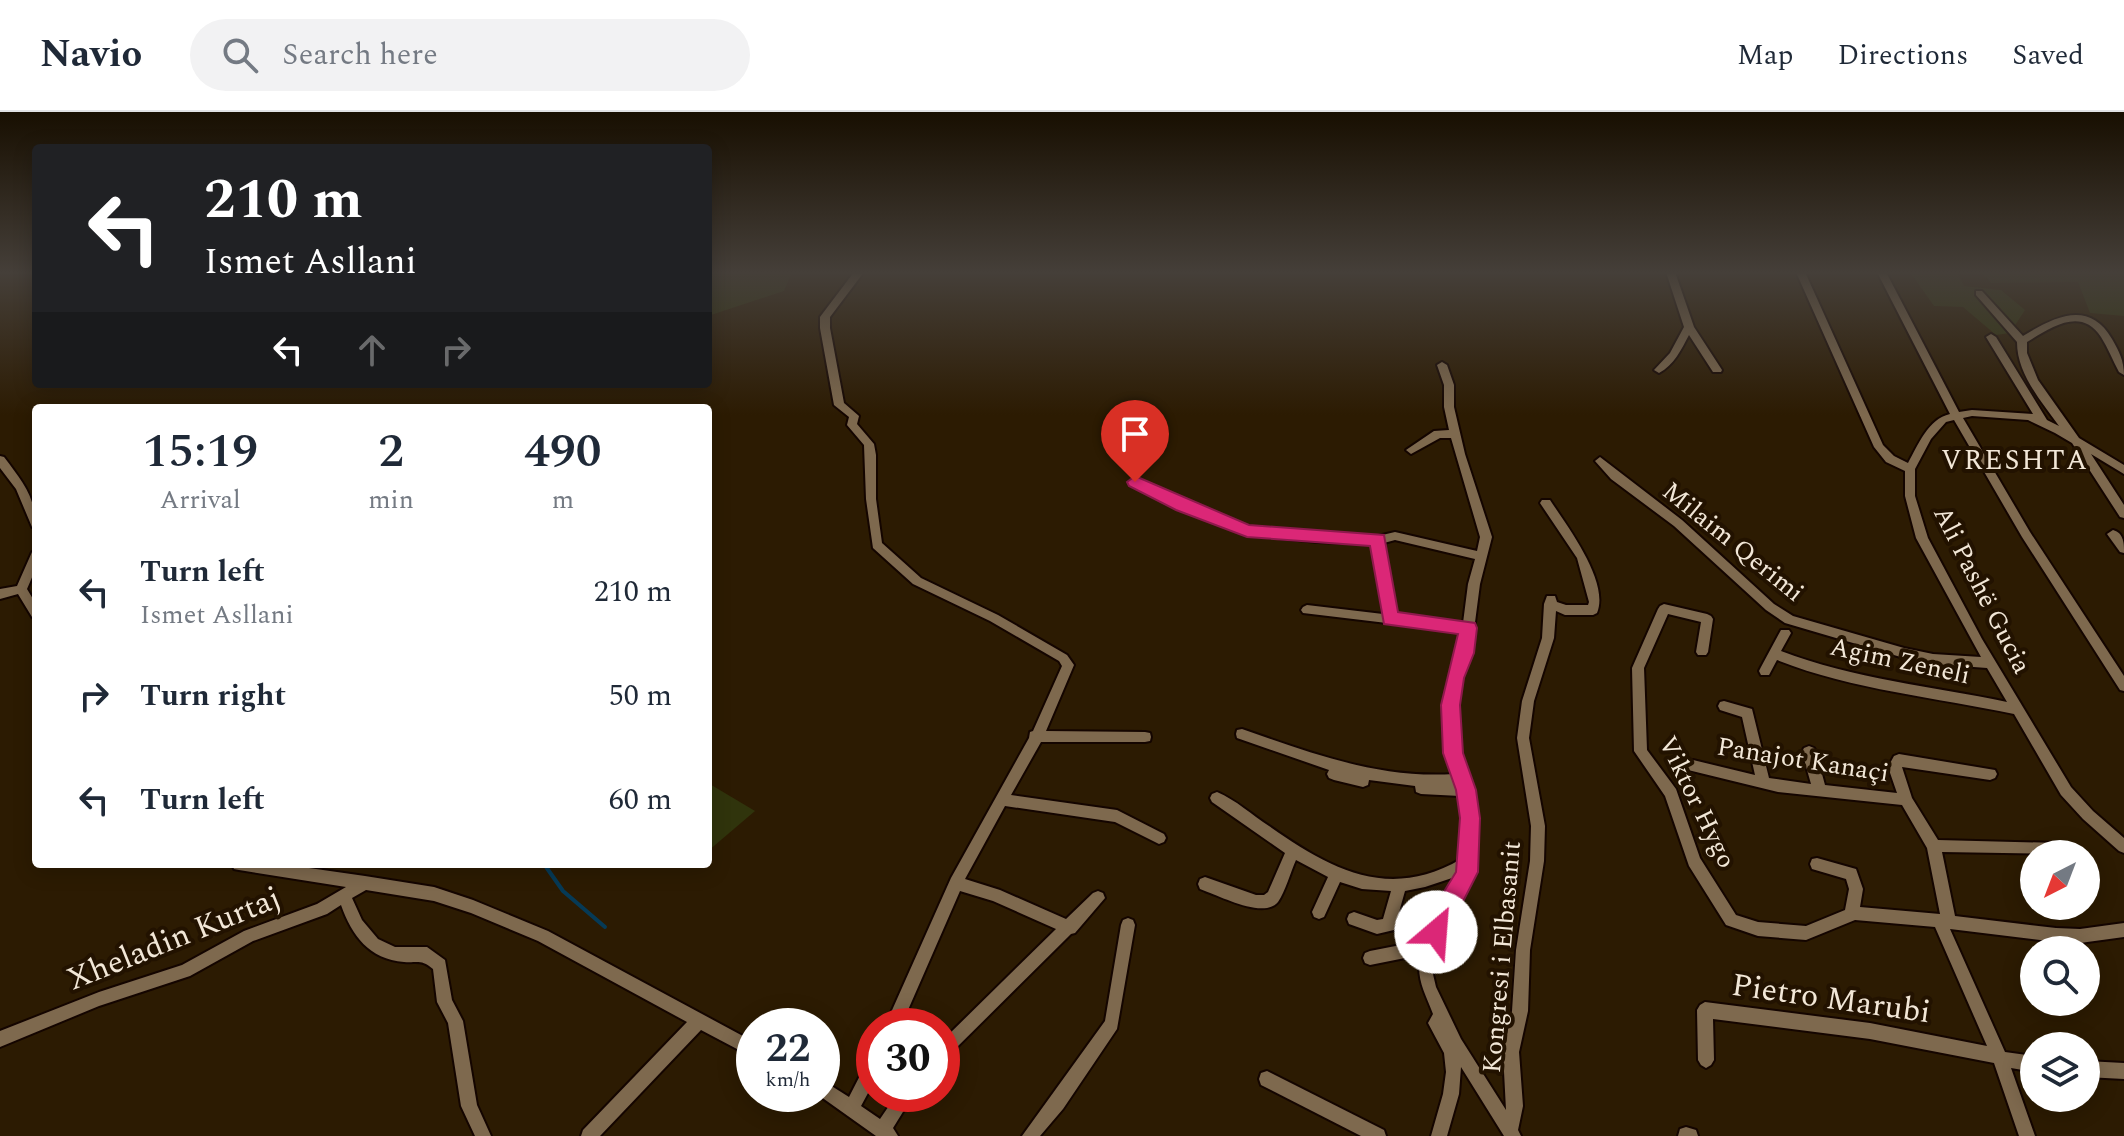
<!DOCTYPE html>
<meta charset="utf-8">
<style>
body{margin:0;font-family:Spectral,serif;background:#f2f2f3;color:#1f2937;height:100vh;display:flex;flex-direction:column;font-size:30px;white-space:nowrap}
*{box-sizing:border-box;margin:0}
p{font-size:26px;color:#747a83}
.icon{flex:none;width:44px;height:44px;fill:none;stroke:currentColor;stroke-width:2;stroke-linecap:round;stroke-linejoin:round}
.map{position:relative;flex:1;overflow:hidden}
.side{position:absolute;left:32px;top:292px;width:680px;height:464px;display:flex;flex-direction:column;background:#fff;border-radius:8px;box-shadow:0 4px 20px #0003}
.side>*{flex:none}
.hud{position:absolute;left:32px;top:32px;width:680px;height:244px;border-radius:8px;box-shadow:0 4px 20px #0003;background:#202124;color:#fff;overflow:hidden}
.needle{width:52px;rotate:222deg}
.controls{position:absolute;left:2020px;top:728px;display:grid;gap:16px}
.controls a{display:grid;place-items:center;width:80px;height:80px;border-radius:50%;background:#fff;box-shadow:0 4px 20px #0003;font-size:40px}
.speed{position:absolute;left:736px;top:896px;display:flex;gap:16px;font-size:40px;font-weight:700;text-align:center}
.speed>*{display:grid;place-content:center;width:104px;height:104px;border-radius:50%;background:#fff;box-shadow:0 4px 20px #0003;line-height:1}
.speed small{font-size:20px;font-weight:400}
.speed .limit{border:12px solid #d22;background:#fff;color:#111}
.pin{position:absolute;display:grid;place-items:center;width:68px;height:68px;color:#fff;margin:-82px -34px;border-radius:50% 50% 50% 0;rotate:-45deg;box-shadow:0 0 8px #0007}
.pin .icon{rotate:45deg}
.me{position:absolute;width:88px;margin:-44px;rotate:27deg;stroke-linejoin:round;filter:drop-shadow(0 0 6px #0008)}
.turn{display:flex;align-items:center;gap:28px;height:168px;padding:0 40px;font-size:36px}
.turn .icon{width:104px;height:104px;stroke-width:2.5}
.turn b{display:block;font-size:56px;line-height:68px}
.lanes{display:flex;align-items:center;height:76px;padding:0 40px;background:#0003;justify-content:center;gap:40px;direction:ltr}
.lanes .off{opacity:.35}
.eta{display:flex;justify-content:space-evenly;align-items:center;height:136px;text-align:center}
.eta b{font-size:48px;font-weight:600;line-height:56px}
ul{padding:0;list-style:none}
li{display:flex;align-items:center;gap:24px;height:104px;padding:0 40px}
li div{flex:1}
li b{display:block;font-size:30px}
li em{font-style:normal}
header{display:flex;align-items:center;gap:48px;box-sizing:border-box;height:112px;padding:0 40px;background:#fff;border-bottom:2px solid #e0e1e3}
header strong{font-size:38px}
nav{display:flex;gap:44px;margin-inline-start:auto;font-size:28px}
.search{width:560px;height:72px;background:#f2f2f3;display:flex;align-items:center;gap:20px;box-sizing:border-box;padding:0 28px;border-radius:44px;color:#747a83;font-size:30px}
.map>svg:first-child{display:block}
.green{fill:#30340c}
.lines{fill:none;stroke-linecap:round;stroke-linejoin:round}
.stream{stroke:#063a56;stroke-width:4}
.minor-casing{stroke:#140500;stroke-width:4}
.minor{fill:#7e694e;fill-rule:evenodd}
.route{fill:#db2777;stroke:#8e194d;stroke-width:2}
.labels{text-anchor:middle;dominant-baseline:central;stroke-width:8;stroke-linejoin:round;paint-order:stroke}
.street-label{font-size:26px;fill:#f2e7d7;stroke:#221200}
.neighbourhood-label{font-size:28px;letter-spacing:2px;fill:#f2e7d7;stroke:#221200}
.near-street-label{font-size:32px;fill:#f2e7d7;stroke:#221200}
</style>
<header>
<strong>Navio</strong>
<div class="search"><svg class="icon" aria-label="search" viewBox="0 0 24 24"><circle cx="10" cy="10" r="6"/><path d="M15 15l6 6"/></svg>Search here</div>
<nav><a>Map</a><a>Directions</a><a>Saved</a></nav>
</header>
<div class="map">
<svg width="2124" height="1024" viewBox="0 0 2124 1024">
<rect width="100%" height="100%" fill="#2c1b02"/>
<g class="green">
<path d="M708,160H792L784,179L708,204Z"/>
<path d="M1910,160H1957L1964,174L2001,178L2025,198L2010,221L1996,223L1963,195L1934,194Z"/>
<path d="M1982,160H2124V204L2090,201L2078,170L1991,171Z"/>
<path d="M708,671L755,699L708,739Z"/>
</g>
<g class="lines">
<path class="stream" d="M544,752L563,779L605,815"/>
<g class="minor-casing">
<g id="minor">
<path d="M854,160H864L830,205V216L844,291L859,304L857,312L874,332L876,343V387L882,431L921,466L998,503L1067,543L1074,553L1046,619L1145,620L1150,621L1151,625L1150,629L1145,630H1041L1011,683L1117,698L1164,722L1166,726L1164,730L1159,732L1115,710L1005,694L965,767L1000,778L1066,807L1093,781L1098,779L1103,781L1105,786L1075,821L1071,822L947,945L942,948V929L1056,817L993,789L960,779L901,914H885L951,766L1029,626L1030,620L1033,619L1062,554L1059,549L990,509L913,472L873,436L866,387L864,333L847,313L849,305L834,293L820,216V205Z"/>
<path d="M1666,160H1675L1694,215L1722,258L1721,260H1713L1689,223C1681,238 1674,253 1659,261L1654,258L1670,241L1684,215Z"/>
<path d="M1796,160H1805L1883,333L1894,344L1908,351C1918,333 1928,307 1950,302L1877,160H1886L1959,300L1972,298L2033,302L1986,225L1991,222L1996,225L2047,308L2059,314C2041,289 2017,262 2017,230L1976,183V179H1982L2023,224C2054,205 2089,187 2112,227C2119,239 2124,249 2124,263L2119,260C2113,249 2108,236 2101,225C2081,194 2050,216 2027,230V241L2038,268L2079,326L2124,353V362L2091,342L2124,393V406L2120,405L2072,331L2055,321L2028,308L1972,304L1963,306L2030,420L2124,564V579L2120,578L2022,425L1954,308L1946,310L1931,327L1915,357V384L1928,426L1982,527L2071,675L2093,699L2124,726V741L2119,739L2083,707L2061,683L2014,602C1935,585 1853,578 1777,548L1769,563H1761L1759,559L1761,555L1781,518H1789L1791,521L1781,539C1854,567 1931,574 2007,590L1987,556L1933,552L1904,546L1785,511L1766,498L1674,414L1611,367L1595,349L1600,345L1682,408L1774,492L1793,504L1904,536L1933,542L1981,545L1916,426L1905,384V359L1886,350L1874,335Z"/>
<path d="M1442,250L1447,253L1454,273V295L1465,342L1492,425L1480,472L1471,541L1461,566L1456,593L1460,641L1473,678L1477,706L1474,760L1463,784L1451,802L1434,843L1432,858L1436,875L1461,927L1506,998L1503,940L1512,899L1516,838L1530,749L1531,714L1517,626L1522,589L1542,526L1544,492L1547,484H1555L1557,490L1566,493H1588L1589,490L1577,446L1542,394L1540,391L1542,388H1550C1567,414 1610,470 1597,501L1593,503H1565L1556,499L1554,526L1534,589L1529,626L1545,714L1544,749L1530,838L1528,899L1519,940L1523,994L1518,1018L1521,1024H1504L1461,955L1459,982L1447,1024H1431L1443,982L1446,960L1444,941L1428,911L1433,902C1425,880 1416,868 1420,843L1370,853L1365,851L1363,846L1365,841L1370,839L1426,828L1440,793L1458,764L1425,775L1405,779L1394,818L1377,822L1349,812L1347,807L1349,802L1354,800L1377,808L1383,807L1391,779L1362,777L1340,770L1324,805L1319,807L1314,805L1312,800L1328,765L1296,748C1291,759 1285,780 1278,790C1264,807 1222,785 1205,779L1200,777L1198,772L1200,767L1205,765L1256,783H1264L1268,780L1285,741L1212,690L1210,686L1212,682L1217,680C1236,688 1252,703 1269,714C1329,756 1388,790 1461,747L1463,706L1460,684L1421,682L1416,680L1415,674L1369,668L1368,673L1363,675L1334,668L1329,666L1327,662L1329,658L1237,626L1236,622L1237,618L1242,617C1311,641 1379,667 1454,662L1446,641L1444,593L1449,566L1459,541L1462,520L1303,501L1301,498L1303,495L1307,493L1383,502L1373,432L1318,430L1247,423L1178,396L1131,373L1130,370L1135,366L1139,367L1186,390L1248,415L1318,422L1378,424L1395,420L1477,439L1480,425L1451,326H1440L1411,342L1406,338L1434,319L1449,318L1444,295V273L1437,253ZM1395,428L1475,447L1468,472L1463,511L1395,503L1384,431Z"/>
<path d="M0,344L4,345C22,369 36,385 36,416L32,415L16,377L0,356Z"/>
<path d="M2113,418C2124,421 2124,432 2124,441L2120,440L2107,422Z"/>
<path d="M36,439V456L27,477L36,492V507L32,505L18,482L0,487V477L17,474L32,440Z"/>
<path d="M1664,492L1707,502L1711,504L1713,507L1708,540L1706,543H1698L1696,540L1701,510L1668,502L1644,556L1647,638L1676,677L1700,746L1736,803L1758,810L1806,814L1845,798L1849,777L1846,767L1812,757L1810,752L1812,747L1817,746L1856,757L1863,777L1860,795L1940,802L1927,736L1902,693L1778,680L1688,658L1686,654L1688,650L1693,648L1755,663L1742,605L1720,598L1718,594L1720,590L1724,589L1752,597L1769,666L1811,672L1802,640L1804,636L1809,634L1814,636L1816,640L1825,673L1897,681L1888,655L1894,644L1899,642L1995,658L1997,662L1995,666L1990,668L1902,655L1912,686L1938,728L2059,731L2064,733L2066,737L2062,742L1942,740L1955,804L2056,816L2080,817L2124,811V825L2080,831L2056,830L1950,817L2005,940L2034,944V960L2011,956L2035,1024H2019L1994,951L1870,927L1713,907L1714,948L1711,953L1706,956L1701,953L1698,948L1697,898L1700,893L1705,890L1870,911L1987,934L1935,815L1855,808L1806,828L1758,824L1726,813L1689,754L1665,684L1634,639L1632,556L1658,497L1660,494Z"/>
<path d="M232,752H281L365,764L434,775L473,788L548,819L754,930V946L701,918L600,1024H581L583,1018L687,910L538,829L471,801L434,789L366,778L352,786L362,808L378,827L395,835H427L445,848L452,888L463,909L477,993L491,1024H475L461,994L448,911L437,890L433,857C421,847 418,851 404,850C369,847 352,824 341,793L327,802L253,829L190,864L99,894L0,935V919L99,880L182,853L244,819L317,792L346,775L239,758L234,757Z"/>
<path d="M1128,806L1133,808L1135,813L1117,917L1063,997L1040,1024H1022L1105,909L1121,813L1123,808Z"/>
<path d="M874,946V970L861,994L880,1007L897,982H914L893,1016L898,1024H876L817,982H822V968L849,985L868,948Z"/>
<path d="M2086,949L2124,951V967L2086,965Z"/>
<path d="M1267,959L1384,1018L1386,1024H1361L1261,973L1259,967L1261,961Z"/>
<path d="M1686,1015L1696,1018L1698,1024H1678L1680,1017Z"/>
</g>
</g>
<use href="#minor" class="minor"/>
</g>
<linearGradient id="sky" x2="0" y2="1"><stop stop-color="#180f01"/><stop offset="0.53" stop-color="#453f39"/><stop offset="1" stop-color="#453f39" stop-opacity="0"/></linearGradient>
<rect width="2124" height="303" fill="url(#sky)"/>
<path class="route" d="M1135,364L1249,413L1384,423L1398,500L1475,511L1477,516L1474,541L1464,566L1460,593L1463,641L1476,678L1480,706L1478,760L1444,827L1436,830L1429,827L1425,820L1437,791L1456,760L1460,706L1456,678L1443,641L1441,593L1458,522L1384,512L1370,434L1247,425L1176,398L1129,374L1127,370Z"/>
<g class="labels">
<g class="street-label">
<text transform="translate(1733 430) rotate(39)">Milaim Qerimi</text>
<text transform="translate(1982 478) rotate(63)">Ali Pashë Gucia</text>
<text transform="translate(1900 549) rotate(12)">Agim Zeneli</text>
<text transform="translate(1803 648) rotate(9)">Panajot Kanaçi</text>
<text transform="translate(1697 690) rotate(64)">Viktor Hygo</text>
<text transform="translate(1502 845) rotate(-85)">Kongresi i Elbasanit</text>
</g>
<g class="neighbourhood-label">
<text x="2015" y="348">VRESHTA</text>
</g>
<g class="near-street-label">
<text transform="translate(174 827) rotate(-22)">Xheladin Kurtaj</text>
<text transform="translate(1831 887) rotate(8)">Pietro Marubi</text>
</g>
</g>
</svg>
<div class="controls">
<a><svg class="needle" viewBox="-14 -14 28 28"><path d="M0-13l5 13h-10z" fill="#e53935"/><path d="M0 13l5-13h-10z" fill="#747a83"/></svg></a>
<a><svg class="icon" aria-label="search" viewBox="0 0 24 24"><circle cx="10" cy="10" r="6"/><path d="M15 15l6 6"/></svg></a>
<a><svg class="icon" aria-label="layers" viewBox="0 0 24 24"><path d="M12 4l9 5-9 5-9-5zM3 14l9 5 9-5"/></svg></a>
</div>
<div class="speed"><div>22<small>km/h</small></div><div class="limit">30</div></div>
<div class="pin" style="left:1135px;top:370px;background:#d93025"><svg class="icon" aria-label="arrive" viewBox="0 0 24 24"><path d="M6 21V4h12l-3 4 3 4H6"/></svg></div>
<svg class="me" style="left:1436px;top:820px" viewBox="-20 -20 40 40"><circle r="19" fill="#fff"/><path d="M0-13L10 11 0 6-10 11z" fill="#db2777"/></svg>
<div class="hud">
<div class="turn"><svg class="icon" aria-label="left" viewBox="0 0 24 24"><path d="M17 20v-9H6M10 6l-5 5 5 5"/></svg><div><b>210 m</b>Ismet Asllani</div></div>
<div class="lanes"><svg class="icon" aria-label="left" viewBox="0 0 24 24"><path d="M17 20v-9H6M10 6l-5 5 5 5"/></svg><svg class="icon off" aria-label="ahead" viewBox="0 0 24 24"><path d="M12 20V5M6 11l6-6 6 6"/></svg><svg class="icon off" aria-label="right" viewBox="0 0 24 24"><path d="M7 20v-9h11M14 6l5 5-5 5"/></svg></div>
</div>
<section class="side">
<div class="eta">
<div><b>15:19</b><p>Arrival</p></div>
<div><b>2</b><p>min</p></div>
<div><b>490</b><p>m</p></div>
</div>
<ul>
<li><svg class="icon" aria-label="left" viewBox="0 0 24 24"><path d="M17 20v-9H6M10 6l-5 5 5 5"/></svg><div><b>Turn left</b><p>Ismet Asllani</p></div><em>210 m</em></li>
<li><svg class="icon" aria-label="right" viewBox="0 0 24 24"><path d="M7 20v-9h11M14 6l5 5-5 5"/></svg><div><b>Turn right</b></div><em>50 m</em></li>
<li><svg class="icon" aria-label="left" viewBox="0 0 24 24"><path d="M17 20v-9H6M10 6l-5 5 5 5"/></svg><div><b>Turn left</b></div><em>60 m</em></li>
</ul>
</section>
</div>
